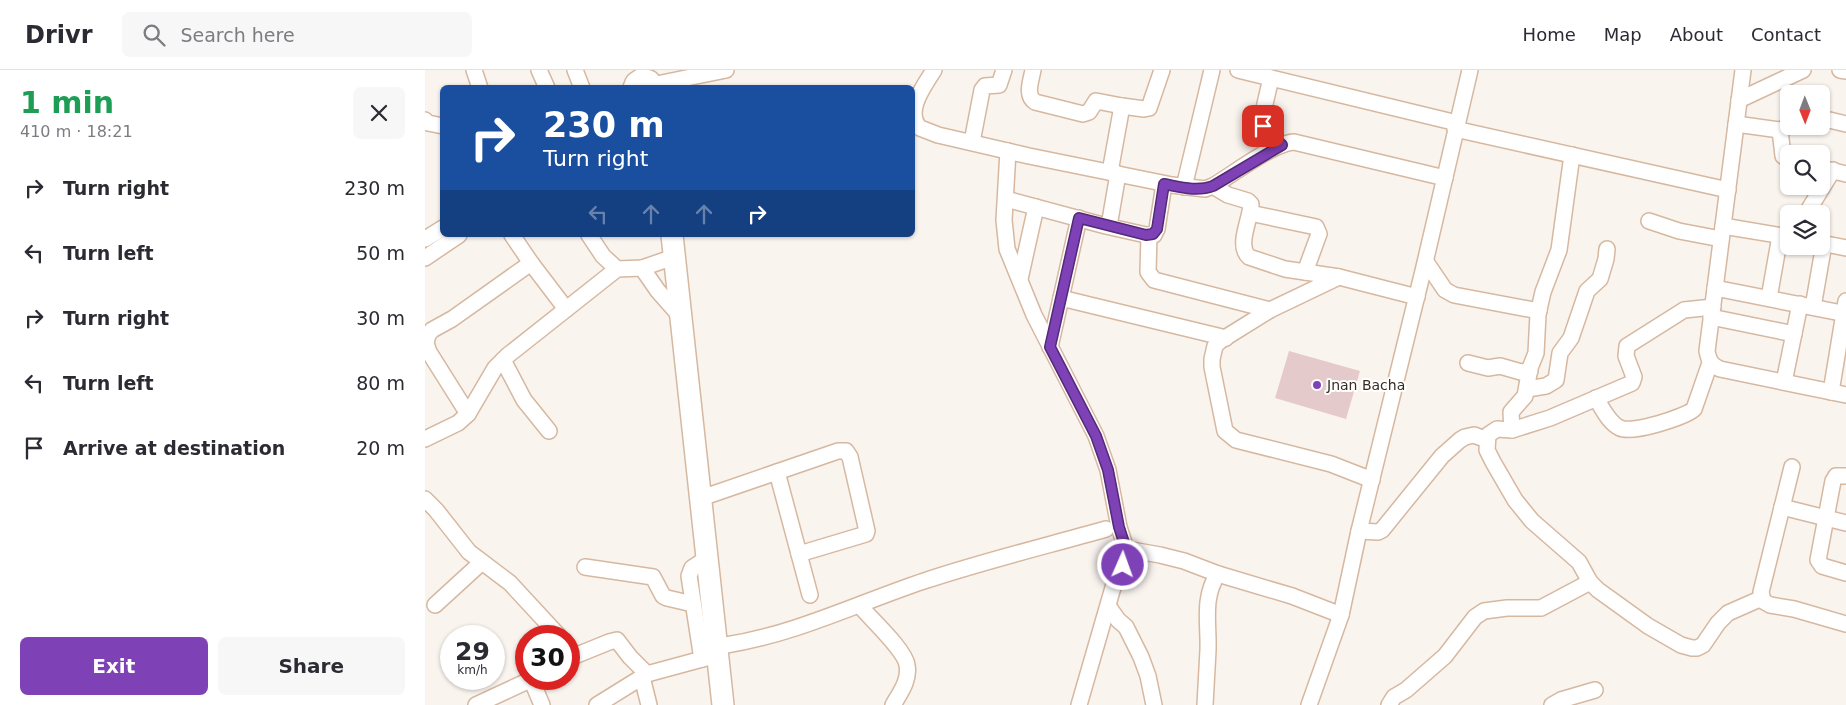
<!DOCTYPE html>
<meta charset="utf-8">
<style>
body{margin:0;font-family:"DejaVu Sans",sans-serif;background:#f7f7f7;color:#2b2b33;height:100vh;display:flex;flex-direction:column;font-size:19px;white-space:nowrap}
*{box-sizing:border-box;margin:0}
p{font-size:16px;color:#7c7c81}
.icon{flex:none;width:28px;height:28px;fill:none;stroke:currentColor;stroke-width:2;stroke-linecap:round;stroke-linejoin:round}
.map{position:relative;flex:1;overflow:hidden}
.panel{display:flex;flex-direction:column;background:#fff;width:425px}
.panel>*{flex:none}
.hud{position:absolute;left:15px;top:15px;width:475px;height:152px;border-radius:8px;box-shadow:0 1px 4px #0004;background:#1a4fa0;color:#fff;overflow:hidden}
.needle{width:32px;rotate:179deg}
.tools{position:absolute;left:1355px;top:15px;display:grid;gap:10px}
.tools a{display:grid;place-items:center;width:50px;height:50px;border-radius:8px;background:#fff;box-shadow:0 1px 4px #0004;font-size:25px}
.speed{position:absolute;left:15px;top:555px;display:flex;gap:10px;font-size:25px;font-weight:700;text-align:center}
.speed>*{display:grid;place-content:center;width:65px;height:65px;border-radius:50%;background:#fff;box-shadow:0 1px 4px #0004;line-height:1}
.speed small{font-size:12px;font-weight:400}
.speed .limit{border:8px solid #d22;background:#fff;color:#111}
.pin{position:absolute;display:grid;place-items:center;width:42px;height:42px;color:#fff;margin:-21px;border-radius:10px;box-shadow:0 2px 8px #0006}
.me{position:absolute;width:55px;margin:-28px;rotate:2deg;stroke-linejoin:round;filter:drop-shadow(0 0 4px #0008)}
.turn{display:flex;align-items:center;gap:18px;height:105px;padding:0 20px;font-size:22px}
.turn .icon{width:65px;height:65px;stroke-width:2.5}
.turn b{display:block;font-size:35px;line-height:42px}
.lanes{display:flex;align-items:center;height:48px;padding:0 20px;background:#0003;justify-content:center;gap:25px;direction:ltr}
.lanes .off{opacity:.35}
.round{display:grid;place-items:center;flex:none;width:52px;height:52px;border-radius:8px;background:#f7f7f7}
.headline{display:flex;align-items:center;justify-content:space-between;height:85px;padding:0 20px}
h1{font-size:30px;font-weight:700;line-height:38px;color:#1e9e55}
.cta{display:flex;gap:10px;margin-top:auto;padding:10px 20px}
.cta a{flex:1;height:58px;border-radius:8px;background:#7f41b6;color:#fff;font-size:20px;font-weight:700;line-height:58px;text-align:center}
.cta a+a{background:#f7f7f7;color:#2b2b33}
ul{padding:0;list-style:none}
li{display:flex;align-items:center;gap:15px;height:65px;padding:0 20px}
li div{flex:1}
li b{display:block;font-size:19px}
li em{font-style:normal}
header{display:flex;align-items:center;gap:30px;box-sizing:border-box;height:70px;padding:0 25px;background:#fff;border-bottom:1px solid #e1e1e2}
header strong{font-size:24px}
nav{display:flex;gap:28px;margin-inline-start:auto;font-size:18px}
.search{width:350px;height:45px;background:#f7f7f7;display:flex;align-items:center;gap:12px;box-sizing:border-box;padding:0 18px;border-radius:8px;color:#7c7c81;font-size:19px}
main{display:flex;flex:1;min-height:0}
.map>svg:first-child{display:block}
.green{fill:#e5cacc}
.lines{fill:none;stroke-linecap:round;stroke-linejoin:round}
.minor-casing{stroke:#d6b8a0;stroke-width:18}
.highway-casing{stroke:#d6b8a0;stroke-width:24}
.minor{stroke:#fff;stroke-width:15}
.highway{stroke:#fff;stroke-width:21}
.route-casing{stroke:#532a76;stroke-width:12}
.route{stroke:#7f41b6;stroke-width:9}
.poi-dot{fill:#7f41b6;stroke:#fff;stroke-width:2}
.labels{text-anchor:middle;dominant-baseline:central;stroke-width:4;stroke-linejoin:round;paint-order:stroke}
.poi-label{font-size:14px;fill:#372b22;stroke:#fff;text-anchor:start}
</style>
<header>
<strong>Drivr</strong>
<div class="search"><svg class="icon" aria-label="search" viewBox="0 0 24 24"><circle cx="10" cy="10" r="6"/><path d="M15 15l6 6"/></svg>Search here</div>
<nav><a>Home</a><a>Map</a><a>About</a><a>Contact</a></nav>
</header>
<main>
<section class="panel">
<div class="headline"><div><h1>1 min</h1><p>410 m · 18:21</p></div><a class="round"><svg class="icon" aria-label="close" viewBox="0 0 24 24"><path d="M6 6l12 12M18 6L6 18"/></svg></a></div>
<ul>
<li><svg class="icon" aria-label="right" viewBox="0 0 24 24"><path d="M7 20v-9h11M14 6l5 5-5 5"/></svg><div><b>Turn right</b></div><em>230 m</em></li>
<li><svg class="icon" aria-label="left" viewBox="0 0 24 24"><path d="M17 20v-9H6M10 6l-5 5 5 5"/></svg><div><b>Turn left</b></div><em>50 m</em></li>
<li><svg class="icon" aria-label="right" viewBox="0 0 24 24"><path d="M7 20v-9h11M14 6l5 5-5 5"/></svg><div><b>Turn right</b></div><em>30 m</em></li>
<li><svg class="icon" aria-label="left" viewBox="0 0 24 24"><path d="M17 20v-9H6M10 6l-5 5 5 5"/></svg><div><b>Turn left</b></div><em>80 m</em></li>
<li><svg class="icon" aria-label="arrive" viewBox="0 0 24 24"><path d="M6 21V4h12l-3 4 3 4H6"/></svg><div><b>Arrive at destination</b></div><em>20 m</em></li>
</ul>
<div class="cta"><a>Exit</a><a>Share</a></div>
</section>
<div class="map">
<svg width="1421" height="635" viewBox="0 0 1421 635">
<rect width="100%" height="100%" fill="#faf4ef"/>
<path class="green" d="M864,281L935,301L921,349L850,328Z"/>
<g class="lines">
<g class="minor-casing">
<g id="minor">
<path d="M49,0L55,18"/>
<path d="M114,0L122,18"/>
<path d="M150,0L157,18"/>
<path d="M509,0C499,16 479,42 495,58L513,65L604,86L747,115L780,119L788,116C807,105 848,73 869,72L1020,108"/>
<path d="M608,0C606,11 600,25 610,32L658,44L664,42L671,31L697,36"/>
<path d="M813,0L1032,53"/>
<path d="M1318,0L1282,281C1284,291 1286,295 1295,299L1421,325"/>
<path d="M1415,0L1421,1"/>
<path d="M846,8L836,51L838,57L857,75"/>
<path d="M227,15L301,0"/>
<path d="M1314,30L1378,0"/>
<path d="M1396,48L1421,54"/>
<path d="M0,50L3,53L18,56"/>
<path d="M1311,54L1355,60L1364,56"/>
<path d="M1030,59L1303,120"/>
<path d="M1355,60L1358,86L1364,90"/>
<path d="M547,72L557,20L560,16L574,15L579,0"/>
<path d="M583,81L579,150L582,179L609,245L671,366L683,400L694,457L701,479V487L689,514L654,635"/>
<path d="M1396,98L1421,104"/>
<path d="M685,102L697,36L719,39L724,38L737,0"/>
<path d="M788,116L803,125L823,131L826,134C826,149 811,175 824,187L860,199L914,207L992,227"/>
<path d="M759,117L787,0"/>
<path d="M581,129L681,156L721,165H729L732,159L739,114"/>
<path d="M825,143L891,157L894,164L880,202"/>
<path d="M1381,144L1408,100"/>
<path d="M1224,151L1254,161L1296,169"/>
<path d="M684,156L693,104"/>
<path d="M1298,156L1364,167"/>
<path d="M87,165L106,193"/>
<path d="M164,165L178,186L192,199"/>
<path d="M724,165L723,202L729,210L845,240"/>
<path d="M0,169L18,158"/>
<path d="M1396,173L1421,178"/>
<path d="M0,188L34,165"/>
<path d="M1001,192L1020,220L1029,225L1114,241"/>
<path d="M217,198L233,221L256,247"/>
<path d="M914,207L845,240L795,271L790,276L787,289V297L800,361L811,370L906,394L947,410"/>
<path d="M595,209L611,137"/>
<path d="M1290,218L1421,244"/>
<path d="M636,228L801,268"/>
<path d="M1344,228L1355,166"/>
<path d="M1288,237L1259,240L1202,276L1201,286L1209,307L1207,313L1125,348L1087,360L1072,359L1063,365L1062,380L1068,392L1090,430L1107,451L1154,492L1165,512L1173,520L1223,556L1256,575L1267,578H1272L1278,575L1293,553L1303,543L1337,528"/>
<path d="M1388,237L1399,174"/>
<path d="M1286,247L1369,264"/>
<path d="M625,277L654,148"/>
<path d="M78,290L99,330L124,361"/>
<path d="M1043,293L1063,298L1075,296L1096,302L1105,301"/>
<path d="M1359,312L1375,234"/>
<path d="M1102,319L1121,316L1131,310L1135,283L1146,268L1162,221L1175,209L1181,189L1182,179"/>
<path d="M1406,322L1421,231"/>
<path d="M1171,328C1177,338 1184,353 1195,358C1208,364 1260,347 1269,339L1285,293"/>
<path d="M43,344L4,282L1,273L3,265L7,260L27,249L106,193L141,239"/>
<path d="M1087,360L1086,342L1100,326L1105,298L1111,283L1113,244L1118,222L1134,180L1147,85"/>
<path d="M0,369L33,353L43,344L70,298L82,286L192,199L217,198L249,187"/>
<path d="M1367,397L1336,522L1338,531L1345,535L1369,539L1421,554"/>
<path d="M352,402L385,525"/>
<path d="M1421,406H1411L1408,411L1393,490L1397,496L1421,503"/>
<path d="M285,425L413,381H421L425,387L442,461L441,464L374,484"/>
<path d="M0,429L11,440L44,482L85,513L134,566"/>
<path d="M1357,437L1421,453"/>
<path d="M934,461L953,462L957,460L1017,386L1035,370L1040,367L1049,365L1062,370"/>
<path d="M701,479L735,485L759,491L793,504L867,526L916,545"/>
<path d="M160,497L228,507L238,526L242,528L268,534"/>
<path d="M10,535L57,492"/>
<path d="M435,536C446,549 480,580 482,595C485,610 475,623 468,635"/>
<path d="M684,537L693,550L701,557L716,587L723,606L729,635"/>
<path d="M301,575C371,564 433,533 499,511C559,491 621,476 681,459"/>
<path d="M152,585L184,572L192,570L205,587L222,604"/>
<path d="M277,589L264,506L267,498L282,488"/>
<path d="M217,607L224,635"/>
<path d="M106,609L117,635"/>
<path d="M51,635L107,609"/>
<path d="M172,635L222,604L292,585"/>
<path d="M780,635C781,617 782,599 783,580C784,555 777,527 793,504"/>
<path d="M884,635L916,545L934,461L998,201L1045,0"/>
<path d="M964,635L969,627L981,620L1020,586L1050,547L1059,541L1082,538H1116L1165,512"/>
<path d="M1127,635L1136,630L1170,620"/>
</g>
</g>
<g class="highway-casing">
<g id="highway">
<path d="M209,18L211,13L217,9L224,11L228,18"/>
<path d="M247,165L298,635"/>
</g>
</g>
<use href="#minor" class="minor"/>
<use href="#highway" class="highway"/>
</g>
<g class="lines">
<g class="route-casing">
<path id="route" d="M698,495L701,479L694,457L683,400L671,366L625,277L654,148L721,165L728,164L732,159L739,114C755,117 772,122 788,116L857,75L838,56"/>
</g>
<use href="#route" class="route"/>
</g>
<circle class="poi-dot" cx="892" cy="315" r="5"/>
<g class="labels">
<g class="poi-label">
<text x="902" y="315">Jnan Bacha</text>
</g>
</g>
</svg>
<div class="tools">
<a><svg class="needle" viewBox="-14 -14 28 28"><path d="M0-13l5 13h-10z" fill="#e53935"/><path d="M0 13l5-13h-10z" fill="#7c7c81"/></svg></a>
<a><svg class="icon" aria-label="search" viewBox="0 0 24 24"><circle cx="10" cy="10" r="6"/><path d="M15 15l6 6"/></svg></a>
<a><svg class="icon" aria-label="layers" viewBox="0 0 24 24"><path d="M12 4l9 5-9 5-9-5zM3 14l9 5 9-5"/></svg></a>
</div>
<div class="speed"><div>29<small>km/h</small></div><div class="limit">30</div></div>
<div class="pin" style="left:838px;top:56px;background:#d93025"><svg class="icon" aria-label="arrive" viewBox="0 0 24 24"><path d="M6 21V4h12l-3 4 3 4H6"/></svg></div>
<svg class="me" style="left:698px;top:495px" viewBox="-20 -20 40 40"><circle r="17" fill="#7f41b6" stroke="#fff" stroke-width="3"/><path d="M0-11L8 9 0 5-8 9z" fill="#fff"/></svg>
<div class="hud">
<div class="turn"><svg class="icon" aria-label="right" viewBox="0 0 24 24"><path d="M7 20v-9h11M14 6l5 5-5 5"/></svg><div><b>230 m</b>Turn right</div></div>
<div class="lanes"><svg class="icon off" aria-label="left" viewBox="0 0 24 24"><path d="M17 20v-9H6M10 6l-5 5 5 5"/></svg><svg class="icon off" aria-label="ahead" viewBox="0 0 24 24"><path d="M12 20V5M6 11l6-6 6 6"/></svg><svg class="icon off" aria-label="ahead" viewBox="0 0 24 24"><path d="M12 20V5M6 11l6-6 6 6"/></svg><svg class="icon" aria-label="right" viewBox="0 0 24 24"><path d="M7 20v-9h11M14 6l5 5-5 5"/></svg></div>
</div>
</div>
</main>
